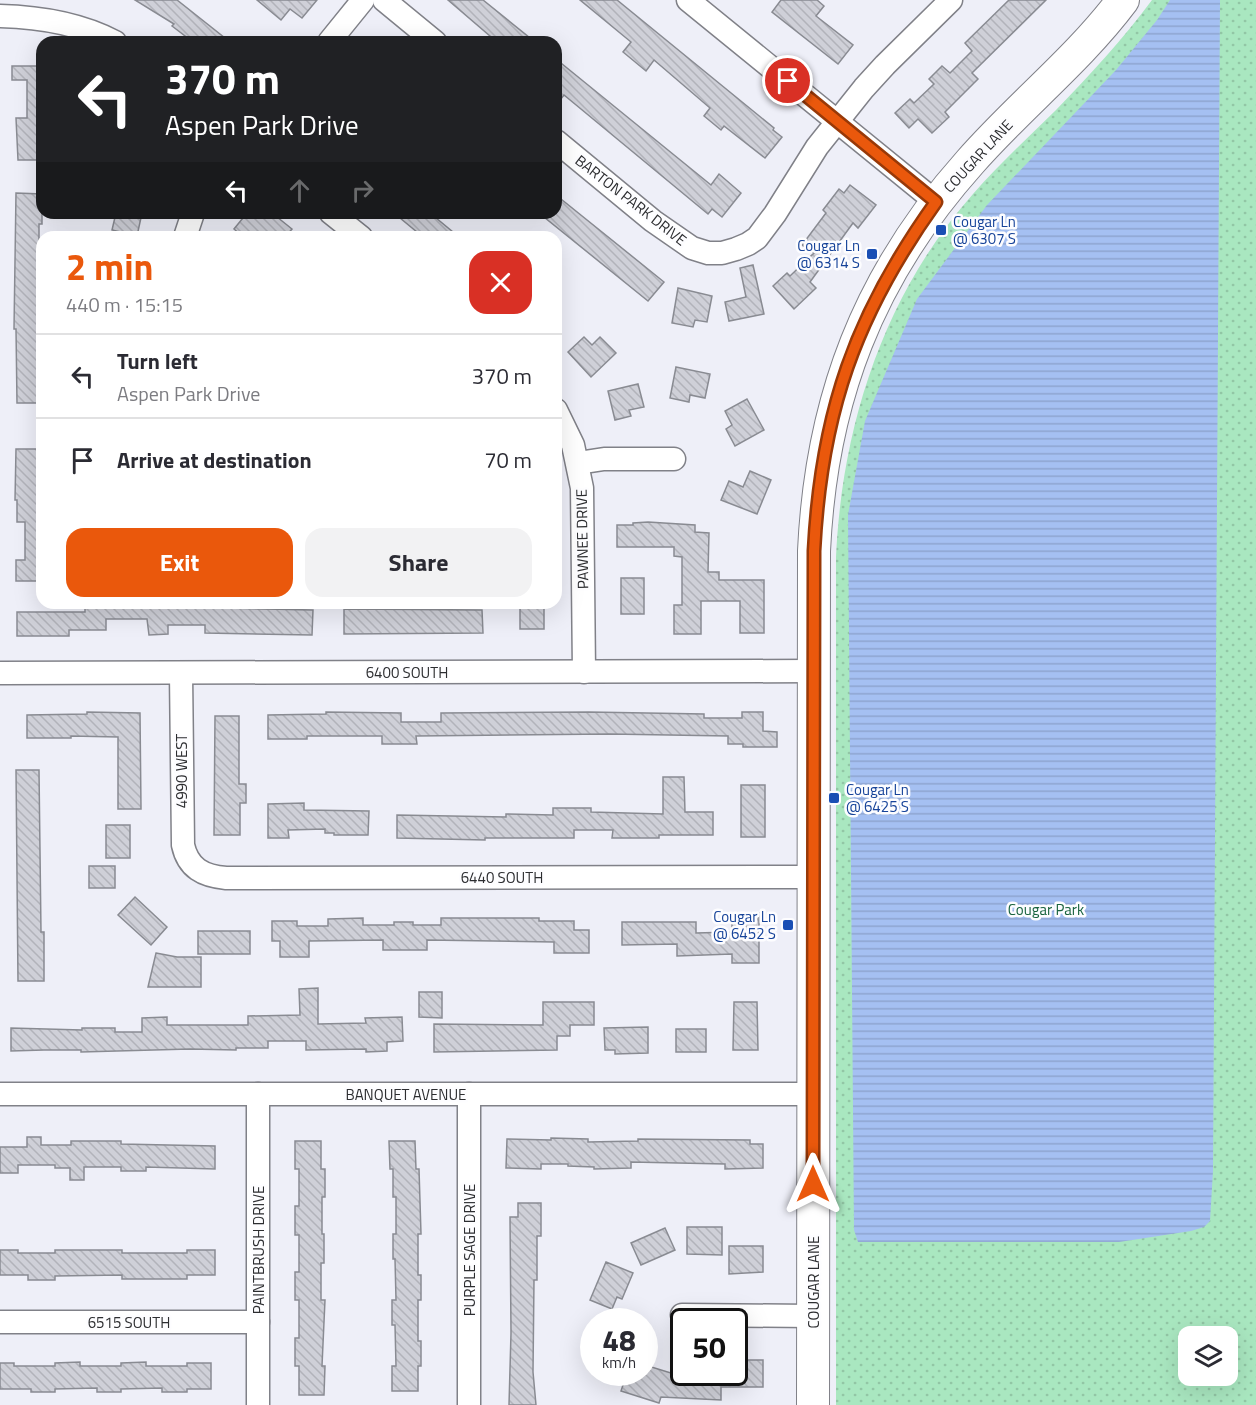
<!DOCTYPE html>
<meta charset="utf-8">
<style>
body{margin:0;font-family:"Titillium Web",sans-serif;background:#f2f2f3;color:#2b2b33;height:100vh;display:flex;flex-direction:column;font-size:22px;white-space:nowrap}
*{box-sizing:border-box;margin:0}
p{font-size:20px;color:#7c7c81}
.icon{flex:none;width:33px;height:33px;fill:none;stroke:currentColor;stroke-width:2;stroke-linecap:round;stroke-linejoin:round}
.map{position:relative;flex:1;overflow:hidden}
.drawer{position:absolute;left:36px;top:231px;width:526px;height:378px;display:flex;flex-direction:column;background:#fff;border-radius:18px;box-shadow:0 6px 24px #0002}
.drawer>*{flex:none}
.banner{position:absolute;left:36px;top:36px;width:526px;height:183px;border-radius:18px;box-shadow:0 6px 24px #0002;background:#202124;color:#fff;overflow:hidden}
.controls{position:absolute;left:1178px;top:1326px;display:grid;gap:12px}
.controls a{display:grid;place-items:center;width:60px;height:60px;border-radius:12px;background:#fff;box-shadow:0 6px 24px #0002;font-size:30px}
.speed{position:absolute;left:580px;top:1308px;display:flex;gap:12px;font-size:30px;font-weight:700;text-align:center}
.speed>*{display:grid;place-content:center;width:78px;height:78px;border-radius:50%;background:#fff;box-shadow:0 6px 24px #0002;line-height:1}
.speed small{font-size:15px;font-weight:400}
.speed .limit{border:3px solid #111;border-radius:9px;background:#fff;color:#111}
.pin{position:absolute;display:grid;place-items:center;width:51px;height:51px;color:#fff;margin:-26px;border:3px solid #fff;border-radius:50%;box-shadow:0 2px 6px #0007}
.me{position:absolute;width:66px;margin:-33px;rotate:0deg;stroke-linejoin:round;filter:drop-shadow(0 0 4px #0008)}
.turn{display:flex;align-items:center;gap:21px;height:126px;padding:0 30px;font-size:27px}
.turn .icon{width:78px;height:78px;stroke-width:2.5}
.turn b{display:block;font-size:42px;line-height:51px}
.lanes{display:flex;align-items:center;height:57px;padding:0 30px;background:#0003;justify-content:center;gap:30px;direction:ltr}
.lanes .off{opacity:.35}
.round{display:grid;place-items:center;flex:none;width:63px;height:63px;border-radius:18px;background:#f2f2f3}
.summary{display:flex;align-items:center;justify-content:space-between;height:102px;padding:0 30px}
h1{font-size:36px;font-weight:700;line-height:45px;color:#ea580c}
.cta{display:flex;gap:12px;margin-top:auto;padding:12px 30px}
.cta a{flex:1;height:69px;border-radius:18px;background:#ea580c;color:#fff;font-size:24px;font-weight:700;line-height:69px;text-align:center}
.cta a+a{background:#f2f2f3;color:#2b2b33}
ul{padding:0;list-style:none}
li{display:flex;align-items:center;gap:18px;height:84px;padding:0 30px;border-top:2px solid #e1e1e2}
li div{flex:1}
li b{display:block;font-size:22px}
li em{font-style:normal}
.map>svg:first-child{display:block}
.park{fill:url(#park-dots);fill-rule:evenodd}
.water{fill:url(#water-rules)}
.building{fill:url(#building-back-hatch);stroke:#898b92;stroke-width:1.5}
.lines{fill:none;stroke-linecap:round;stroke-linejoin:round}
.street-casing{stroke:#808188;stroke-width:25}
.secondary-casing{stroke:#808188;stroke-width:34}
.street{stroke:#fff;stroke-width:22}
.secondary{stroke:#fff;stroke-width:32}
.route-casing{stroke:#983908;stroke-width:15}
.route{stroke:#ea580c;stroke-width:10}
.transit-dot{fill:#1a4fb4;stroke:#fdfdff;stroke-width:2}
.labels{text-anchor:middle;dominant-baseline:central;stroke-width:5;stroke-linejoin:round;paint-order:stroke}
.street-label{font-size:15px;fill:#2c2d30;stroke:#fdfdff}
.transit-label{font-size:15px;fill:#164399;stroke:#fdfdff;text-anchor:start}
.park-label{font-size:15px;fill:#19643f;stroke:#fdfdff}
</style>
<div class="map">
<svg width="1256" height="1405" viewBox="0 0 1256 1405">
<defs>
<pattern id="park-dots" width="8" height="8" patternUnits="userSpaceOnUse" patternTransform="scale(1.5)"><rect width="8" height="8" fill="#a9e7c0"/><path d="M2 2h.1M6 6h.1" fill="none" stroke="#92c6a5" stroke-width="1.8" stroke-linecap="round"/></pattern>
<pattern id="water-rules" width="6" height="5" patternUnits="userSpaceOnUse" patternTransform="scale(1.5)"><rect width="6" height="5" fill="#a5c0f2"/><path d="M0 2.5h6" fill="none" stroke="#8ea5d0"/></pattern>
<pattern id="building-back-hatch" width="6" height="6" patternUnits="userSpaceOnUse" patternTransform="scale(1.5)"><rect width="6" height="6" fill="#cfd0d8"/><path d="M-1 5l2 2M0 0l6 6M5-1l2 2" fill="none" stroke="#b2b3ba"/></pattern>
</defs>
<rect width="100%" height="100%" fill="#eeeff8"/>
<path class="park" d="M1152,0H1256V1405H836V557C842,425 884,294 973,194C999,164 1028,138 1056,110C1090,75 1123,39 1152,0ZM1188,1336H1227V1376H1188Z"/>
<path class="water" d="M1170,0H1220L1213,1171L1210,1221L1204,1227L1191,1231L1119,1242H858L854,1230L848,515L865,421L917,299L987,205L1116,70L1157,20Z"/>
<g class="building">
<path d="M135,0H177L230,42H193L172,26L174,24Z"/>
<path d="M257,0H317L302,18L290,9L281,20Z"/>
<path d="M448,0H483L535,42H497Z"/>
<path d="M580,0H617L774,128L773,130L782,137L765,158L724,126L721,130L704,116L710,108L654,60L646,71L623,52L631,42Z"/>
<path d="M781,0H817L824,6L816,16L853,45L838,64L772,12Z"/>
<path d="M1009,0H1046L972,73L978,79L945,112L949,117L932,133L918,119L909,128L895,113L910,99L914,103L934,84L929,79L942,66L950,73L972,51L965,43Z"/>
<path d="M556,59L711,185L719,174L741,193L722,217L712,209L708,214L564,95L556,105Z"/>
<path d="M12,66H42L41,160H18L16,118H27V80H12Z"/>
<path d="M850,185L876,205L858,228L853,223L810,282L816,288L794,309L773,286L787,273L790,276L814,253L802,245L826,213L823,210L839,189L844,193Z"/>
<path d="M16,193L42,194V224H39V403H17L16,329H14Z"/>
<path d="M556,195L664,282L648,301L539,213H556Z"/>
<path d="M116,213H142L137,236L112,230Z"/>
<path d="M247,213H272L292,229L285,237H243L234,229Z"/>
<path d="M394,213H430L459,237H423Z"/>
<path d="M753,265L764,314L729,321L725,302L746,297L740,268Z"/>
<path d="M678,288L712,296L707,322L695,320L693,327L672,323Z"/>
<path d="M584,337L592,345L600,337L616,353L591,377L568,352Z"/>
<path d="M676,367L710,374L705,398L690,395L689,402L670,398Z"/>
<path d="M638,384L644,407L629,410L631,416L615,420L608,391Z"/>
<path d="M747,399L764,430L735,446L726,429L732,425L725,411Z"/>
<path d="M16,449H42V463L40,464V545H42V581H16V560H25V522H17V500H15Z"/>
<path d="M750,471L771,480L757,514L721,500L729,481L743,487Z"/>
<path d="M648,522L695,525V532L709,533L708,572H719V580H764V633H740V601H701V634H674V605H682V557L674,556V547H617V525H633V523Z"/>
<rect x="621" y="578" width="23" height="36"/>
<path d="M85,603H182V607L313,610L312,635L205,633V625H168V634L149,635L147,619H106V630H69V636H17V612H85Z"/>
<rect x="520" y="603" width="24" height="26"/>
<path d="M344,609L482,610L483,633L344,634Z"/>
<path d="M87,712L140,713L141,809H118V737L71,736V738H27V715L87,714Z"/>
<path d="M326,712L401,713V722H441V713L589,712L704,714V718H742V712H763V731L777,732V747H743V744H728V736L610,734L416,736L417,744H382V736H307V739H268V715L326,714Z"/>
<path d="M215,716H239V784H246V803H240V835H214Z"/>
<path d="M16,770H39L41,932H44V981H18Z"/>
<path d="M663,777H684L685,812H713V835H659V838H612L613,830H574V838H485V840L397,838V815L506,817V814L553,815V808H591V812L663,814Z"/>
<rect x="741" y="785" width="24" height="52"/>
<path d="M304,803V810L369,811L368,835H334V833H325V829L288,830L289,838H268V804Z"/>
<rect x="106" y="825" width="24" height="33"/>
<rect x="89" y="866" width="26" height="22"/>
<path d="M135,897L167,927L151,945L118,915Z"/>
<path d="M732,913H759V963H732V954L677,956V944L622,945V922H696V933L732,932Z"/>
<path d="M363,918V925H394V922H413V925H441V918H539V921H574V930H589V953H554V942L427,940V950H383V940L309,941V957H280V941H272V921H297V926H328V919Z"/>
<rect x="198" y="931" width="52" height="23"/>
<path d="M156,953L177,957H201V987H148Z"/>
<path d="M318,988V1024L366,1023L365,1018L402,1017L403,1041L387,1042V1051L366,1052V1049L306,1050V1041H268V1048H236V1050L190,1049L81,1052V1050H44L11,1051V1028L82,1030V1028H115V1032H142V1018L167,1017V1025H248V1016L300,1015L299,989Z"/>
<path d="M419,992H442V1018L419,1017Z"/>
<path d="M543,1002H594V1025H570V1036H557V1050L434,1052V1024L543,1025Z"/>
<path d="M734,1002H757L758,1050H733Z"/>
<path d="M648,1027V1053L615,1054V1050H605L604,1028Z"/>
<rect x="676" y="1029" width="30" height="23"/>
<path d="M27,1137H41V1145H71V1141H121V1144L215,1146V1169L146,1167V1171H121V1167H84V1180H70V1168H55V1165H18V1173H0V1147H27Z"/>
<path d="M551,1138L588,1139V1142L638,1141V1139L750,1140V1144H763V1168L725,1169V1164L631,1162V1168L594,1169V1167L568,1166V1164H541V1169L506,1168L507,1139L551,1140Z"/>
<path d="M295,1141H321V1169H325V1197H322V1234H324V1263H321V1300H325L322,1366H325L324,1395H299V1366H295V1338H299V1300H295V1272H299V1235H295V1206H299V1169H295Z"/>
<path d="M389,1141H415L416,1169H419L421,1234H418V1275H421V1300H418V1341H421V1366H418V1391H392V1366H396L395,1325H392V1300H396L395,1259H393V1234H396V1197H393V1169H390Z"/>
<path d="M518,1203H541V1236H537V1280H534L533,1372L536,1405H509L511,1333L510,1217H518Z"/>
<path d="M687,1227H722V1255L687,1254Z"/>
<path d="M665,1228L675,1250L641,1265L631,1243Z"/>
<path d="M729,1246H763V1272L729,1274Z"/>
<path d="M0,1250H18V1253H55V1250H122V1253H187V1250H215V1275H187V1279H122V1275L55,1276V1280H28V1275H0Z"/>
<path d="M606,1262L633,1273L622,1299L617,1297L612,1309L590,1300Z"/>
<path d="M735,1360H763V1387H721V1400L661,1397L659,1403L621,1391L627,1373L636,1376L637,1372H645V1365L687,1378V1372H735Z"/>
<path d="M80,1362V1366H121V1363L146,1362V1366H187V1363H211V1389H187V1392H162V1388L121,1389V1392H97V1388L55,1389V1392H31V1389H0V1363H14V1366H55V1363Z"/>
</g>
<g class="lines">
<g class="street-casing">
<g id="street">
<path d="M384,0L435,42"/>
<path d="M688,0L936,202"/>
<path d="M0,16C40,17 79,23 115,42"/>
<path d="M329,42L363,0"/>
<path d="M556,141L653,221L692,248L708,253H722L736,249L748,244L757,238L775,214L817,147L864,88L885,65L951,0"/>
<path d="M331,213L361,237"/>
<path d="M185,237L193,213"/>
<path d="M556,410L573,445L582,488L584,672"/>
<path d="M578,463L604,459H674"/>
<path d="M0,673L813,671"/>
<path d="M181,673L183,845C188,868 203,876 226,878L813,877"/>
<path d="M0,1094H813"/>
<path d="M258,1094V1405"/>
<path d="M469,1094V1405"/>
<path d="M682,1315L813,1316"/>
<path d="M0,1322H258"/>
</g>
</g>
<g class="secondary-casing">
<path id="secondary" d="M813,1405L814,551C821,400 868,276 970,162C1019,106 1078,60 1123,0"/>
</g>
<use href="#street" class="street"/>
<use href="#secondary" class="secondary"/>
</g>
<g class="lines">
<g class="route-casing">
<path id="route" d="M788,81L936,202C855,315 821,413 814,551L813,1184"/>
</g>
<use href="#route" class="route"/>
</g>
<g class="transit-dot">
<rect x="935" y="224" width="12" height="12" rx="3"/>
<rect x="866" y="248" width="12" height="12" rx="3"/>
<rect x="828" y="792" width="12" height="12" rx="3"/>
<rect x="782" y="919" width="12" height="12" rx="3"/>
</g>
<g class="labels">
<g class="street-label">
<text transform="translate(978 156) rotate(-47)">COUGAR LANE</text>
<text transform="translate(631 200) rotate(38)">BARTON PARK DRIVE</text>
<text transform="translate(582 539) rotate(-91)">PAWNEE DRIVE</text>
<text x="407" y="672">6400 SOUTH</text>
<text transform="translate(181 771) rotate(-90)">4990 WEST</text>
<text x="502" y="877">6440 SOUTH</text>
<text x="406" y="1094">BANQUET AVENUE</text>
<text transform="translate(258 1250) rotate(-90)">PAINTBRUSH DRIVE</text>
<text transform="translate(469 1250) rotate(-90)">PURPLE SAGE DRIVE</text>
<text transform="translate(813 1282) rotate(-90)">COUGAR LANE</text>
<text x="129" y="1322">6515 SOUTH</text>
</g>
<g class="transit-label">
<text x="953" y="221">Cougar Ln<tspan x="953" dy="17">@ 6307 S</tspan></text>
<text x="860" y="245" text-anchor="end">Cougar Ln<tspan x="860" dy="17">@ 6314 S</tspan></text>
<text x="846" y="789">Cougar Ln<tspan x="846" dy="17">@ 6425 S</tspan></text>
<text x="776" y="916" text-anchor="end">Cougar Ln<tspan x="776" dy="17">@ 6452 S</tspan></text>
</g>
<g class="park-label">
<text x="1046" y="909">Cougar Park</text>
</g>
</g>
</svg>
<div class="controls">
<a><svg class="icon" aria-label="layers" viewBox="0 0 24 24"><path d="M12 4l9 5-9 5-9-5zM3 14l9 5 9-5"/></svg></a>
</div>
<div class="speed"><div>48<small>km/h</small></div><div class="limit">50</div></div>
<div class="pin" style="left:788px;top:81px;background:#d93025"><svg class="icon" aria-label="arrive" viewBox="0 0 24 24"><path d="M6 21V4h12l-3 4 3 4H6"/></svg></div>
<svg class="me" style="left:813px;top:1184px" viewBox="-20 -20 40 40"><path d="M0-17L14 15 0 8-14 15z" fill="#ea580c" stroke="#fff" stroke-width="4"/></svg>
<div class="banner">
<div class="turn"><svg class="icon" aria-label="left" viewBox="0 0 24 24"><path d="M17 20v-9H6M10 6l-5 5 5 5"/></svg><div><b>370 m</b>Aspen Park Drive</div></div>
<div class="lanes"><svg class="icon" aria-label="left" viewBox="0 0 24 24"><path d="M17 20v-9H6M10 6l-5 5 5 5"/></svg><svg class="icon off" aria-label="ahead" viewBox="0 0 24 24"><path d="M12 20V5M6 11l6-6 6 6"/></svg><svg class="icon off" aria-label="right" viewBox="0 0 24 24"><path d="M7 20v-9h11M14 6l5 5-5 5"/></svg></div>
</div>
<section class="drawer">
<div class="summary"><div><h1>2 min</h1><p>440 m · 15:15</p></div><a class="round" style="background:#d93025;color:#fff"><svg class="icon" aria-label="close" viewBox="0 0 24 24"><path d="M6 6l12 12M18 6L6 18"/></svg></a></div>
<ul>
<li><svg class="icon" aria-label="left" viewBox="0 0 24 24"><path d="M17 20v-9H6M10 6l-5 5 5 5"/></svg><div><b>Turn left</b><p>Aspen Park Drive</p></div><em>370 m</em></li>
<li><svg class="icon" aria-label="arrive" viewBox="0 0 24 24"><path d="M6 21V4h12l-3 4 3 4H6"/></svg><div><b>Arrive at destination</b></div><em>70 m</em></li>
</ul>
<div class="cta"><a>Exit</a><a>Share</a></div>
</section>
</div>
